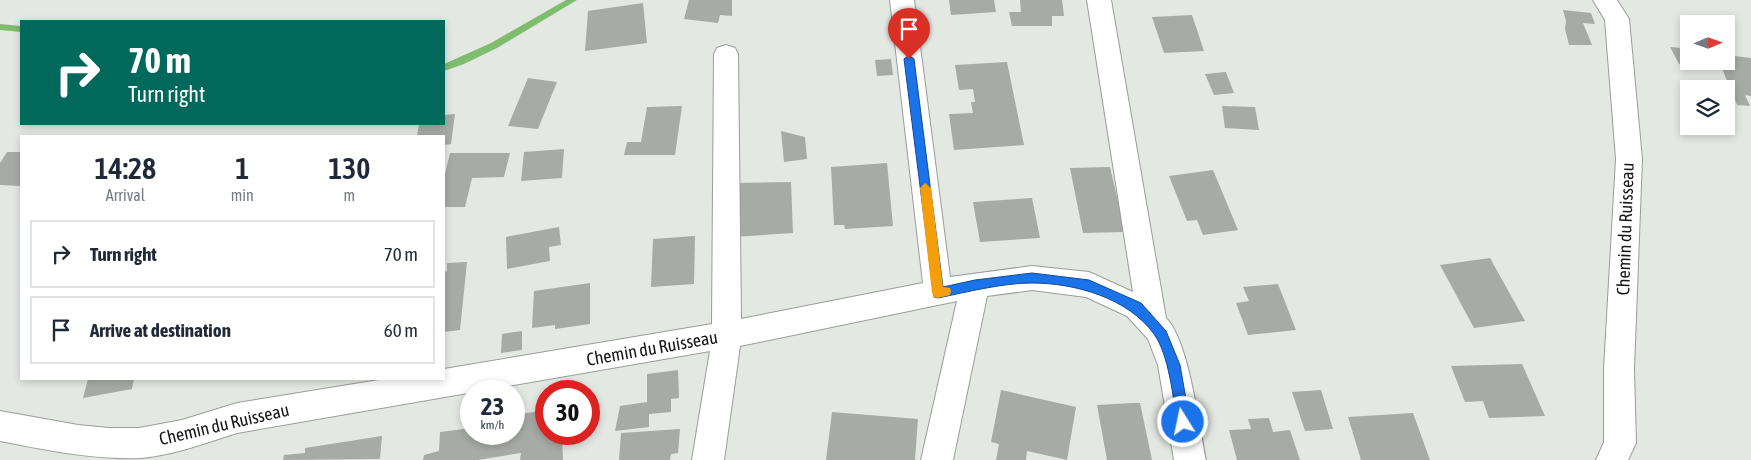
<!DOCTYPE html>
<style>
body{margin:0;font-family:"Asap Condensed",sans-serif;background:#f2f2f3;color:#1f2937;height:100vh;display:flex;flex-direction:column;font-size:19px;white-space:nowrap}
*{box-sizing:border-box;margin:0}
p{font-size:16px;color:#747a83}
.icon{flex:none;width:28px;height:28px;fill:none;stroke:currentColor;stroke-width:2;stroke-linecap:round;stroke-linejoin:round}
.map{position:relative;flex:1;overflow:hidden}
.sheet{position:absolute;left:20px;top:135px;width:425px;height:245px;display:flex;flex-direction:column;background:#fff;border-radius:0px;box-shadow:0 2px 8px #0003}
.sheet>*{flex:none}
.banner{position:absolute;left:20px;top:20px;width:425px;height:105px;border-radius:0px;box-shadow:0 2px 8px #0003;background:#00695c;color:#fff;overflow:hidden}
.needle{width:32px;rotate:88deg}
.fabs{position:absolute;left:1680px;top:15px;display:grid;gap:10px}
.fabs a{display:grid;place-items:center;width:55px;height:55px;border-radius:0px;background:#fff;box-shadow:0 2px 8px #0003;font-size:25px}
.speed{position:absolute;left:460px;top:380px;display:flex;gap:10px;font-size:25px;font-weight:700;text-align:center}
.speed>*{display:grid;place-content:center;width:65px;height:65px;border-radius:50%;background:#fff;box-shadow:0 2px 8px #0003;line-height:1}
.speed small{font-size:12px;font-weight:400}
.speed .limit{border:8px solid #d22;background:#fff;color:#111}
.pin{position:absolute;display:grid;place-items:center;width:42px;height:42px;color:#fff;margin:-51px -21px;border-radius:50% 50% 50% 0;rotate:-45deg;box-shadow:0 0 5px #0007}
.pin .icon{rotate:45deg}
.me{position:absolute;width:55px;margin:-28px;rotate:350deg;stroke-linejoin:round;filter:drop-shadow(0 0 4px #0008)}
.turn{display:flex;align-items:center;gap:18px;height:105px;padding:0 25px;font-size:22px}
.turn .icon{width:65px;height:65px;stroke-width:2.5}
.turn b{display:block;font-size:35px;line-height:42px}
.eta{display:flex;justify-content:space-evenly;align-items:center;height:85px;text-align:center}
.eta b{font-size:30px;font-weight:600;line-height:35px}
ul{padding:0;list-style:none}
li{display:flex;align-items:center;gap:15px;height:68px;margin:0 10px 8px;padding:0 15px;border:2px solid #e0e1e3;border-radius:0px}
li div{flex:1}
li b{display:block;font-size:19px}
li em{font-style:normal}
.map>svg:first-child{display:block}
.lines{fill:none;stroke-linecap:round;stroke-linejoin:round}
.stream{fill:#80bc6e;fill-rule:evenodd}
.building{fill:#a7aba6}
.street-casing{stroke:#999d98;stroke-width:2}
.street{fill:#fff;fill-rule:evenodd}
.route{fill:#1a73e8;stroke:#114b97}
.slow{fill:#f59e0b}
.labels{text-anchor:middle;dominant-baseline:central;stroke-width:4.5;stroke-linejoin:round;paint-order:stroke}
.street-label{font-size:18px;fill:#141614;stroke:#fff}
</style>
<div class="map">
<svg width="1751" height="460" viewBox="0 0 1751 460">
<rect width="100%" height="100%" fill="#e4e8e3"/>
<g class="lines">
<g class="stream">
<path d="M566,0H577L497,48L464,64L444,71V64L491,43Z"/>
<path d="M0,24L21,26V32L0,30Z"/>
</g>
</g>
<g class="building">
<path d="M689,0H732V16L720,15L718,23L684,19Z"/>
<path d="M949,0H994L996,12L951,15Z"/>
<path d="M1020,0H1062L1064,16H1052V26H1012L1009,12H1021Z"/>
<path d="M643,3L647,43L585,51L588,11Z"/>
<path d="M1563,10L1591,13L1595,24L1583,23L1592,45H1569L1565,29L1566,21Z"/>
<path d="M1192,15L1204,51L1164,53L1152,17Z"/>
<path d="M1670,47L1682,48L1692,64H1679Z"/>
<path d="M1726,55L1751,58V96L1745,95L1750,106L1737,105L1719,61H1726Z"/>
<path d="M891,59L893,75L877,76L875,60Z"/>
<path d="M1007,62L1024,145L954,150L949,114L973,113L971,102H975L973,89L959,90L955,65Z"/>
<path d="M1226,72L1234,93L1214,95L1205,74Z"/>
<path d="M528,78L557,82L538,129L508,126Z"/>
<path d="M682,106L675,155H624L627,142H641L647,107Z"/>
<path d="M1222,106L1255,107L1259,130L1225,128Z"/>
<path d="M455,114L451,144L444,145V136H417L419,124H444V115Z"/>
<path d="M781,131L805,137L807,159L784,162Z"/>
<path d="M564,149L562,178L521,181L524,152Z"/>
<path d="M7,152H21V186L0,185V163Z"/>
<path d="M450,153H510L504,177L472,178L465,207H444V178Z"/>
<path d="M887,163L893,226L845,229L844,225H834L831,167Z"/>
<path d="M1110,167L1125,232L1083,233L1070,168Z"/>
<path d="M1213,170L1238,230L1203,235L1197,220L1187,221L1169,176Z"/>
<path d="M791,182L793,233L734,237L733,183Z"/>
<path d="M1032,198L1040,238L980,242L973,202Z"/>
<path d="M559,227L561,245L549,247L550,261L507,269L506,237Z"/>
<path d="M695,236L694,284L651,287L653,239Z"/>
<path d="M1490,258L1525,321L1474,328L1440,265Z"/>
<path d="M467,262L460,330L444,332V272L447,271V263Z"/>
<path d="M590,283V324L555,329V325L532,328L534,291Z"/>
<path d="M1278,284L1296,330L1248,335L1236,303L1249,301L1243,287Z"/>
<path d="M522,331V350L501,353L502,334Z"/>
<path d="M1522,364L1545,416L1489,418L1483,401L1465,402L1451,366Z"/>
<path d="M678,370L679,398L671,399V412L649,414V427L615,431L620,406L647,402V374Z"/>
<path d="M88,379H134L132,389L83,398Z"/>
<path d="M1001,390L1076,407L1067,460L1027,451L1026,460H996L999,444L991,442Z"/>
<path d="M1321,390L1333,429L1305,431L1292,392Z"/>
<path d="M1132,403H1140L1152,460H1107L1097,405Z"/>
<path d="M546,410V434H562L563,460H520L521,453L478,460H423L424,455L439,451L440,432L471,428V434H514V415Z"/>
<path d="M832,412L918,419L915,460H826Z"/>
<path d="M1413,413L1430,460H1361L1348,417Z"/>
<path d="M1269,418L1273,432L1290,430L1300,460H1237L1229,430L1251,429L1248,419Z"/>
<path d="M680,429L678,453L671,454L670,460H619L621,433Z"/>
<path d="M382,436L380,459L283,460L284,455L305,453V448Z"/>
</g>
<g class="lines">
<g class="street-casing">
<g id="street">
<path d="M890,0H914L950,277L1032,266L1089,272L1133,292L1087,0H1111L1166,318C1189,341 1199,426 1206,460H1174L1158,365L1148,339L1127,316L1086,297L1032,290L987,296L953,460H921L957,301L740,346L724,460H692L710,351L237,433C205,443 174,455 141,458C94,460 46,450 0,441V411L78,425L109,428H139L182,420L237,403L385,379H444V369L712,324L714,54L717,48L726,45L735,48L738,54L741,319L923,283Z"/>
<path d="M1593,0H1617L1629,19L1642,159L1634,369L1636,443L1628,460H1596L1604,442V369L1616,159L1605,20Z"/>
</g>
</g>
<use href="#street" class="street"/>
</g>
<path class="route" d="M909,55L914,59L943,287L975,280L1032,273L1089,280L1141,303L1166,331L1180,365L1190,422L1188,426L1183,428L1179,426L1177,422C1173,397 1169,355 1154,334C1128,298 1075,283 1032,283C1003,283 967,292 938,298L934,297L904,59Z"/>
<path class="slow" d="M925,183L931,188L943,287L950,288L951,291L950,295L938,298L934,297L932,293L920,188Z"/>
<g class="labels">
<g class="street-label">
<text transform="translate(1625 229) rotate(-88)">Chemin du Ruisseau</text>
<text transform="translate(652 348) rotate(-10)">Chemin du Ruisseau</text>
<text transform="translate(224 424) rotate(-13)">Chemin du Ruisseau</text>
</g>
</g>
</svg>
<div class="fabs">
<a><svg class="needle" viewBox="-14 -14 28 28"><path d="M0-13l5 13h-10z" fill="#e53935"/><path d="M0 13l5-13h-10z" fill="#747a83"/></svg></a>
<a><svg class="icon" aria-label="layers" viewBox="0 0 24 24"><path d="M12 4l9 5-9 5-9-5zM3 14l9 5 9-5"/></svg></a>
</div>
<div class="speed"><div>23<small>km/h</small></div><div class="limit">30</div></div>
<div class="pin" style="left:909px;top:59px;background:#d93025"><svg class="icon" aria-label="arrive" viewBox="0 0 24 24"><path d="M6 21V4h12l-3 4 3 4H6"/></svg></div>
<svg class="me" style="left:1183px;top:422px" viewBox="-20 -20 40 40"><circle r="17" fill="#1a73e8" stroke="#fff" stroke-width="3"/><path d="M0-11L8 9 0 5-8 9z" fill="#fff"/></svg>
<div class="banner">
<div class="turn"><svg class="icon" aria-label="right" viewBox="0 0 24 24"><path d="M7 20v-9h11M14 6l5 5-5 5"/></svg><div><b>70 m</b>Turn right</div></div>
</div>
<section class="sheet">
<div class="eta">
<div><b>14:28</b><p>Arrival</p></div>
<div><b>1</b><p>min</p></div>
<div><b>130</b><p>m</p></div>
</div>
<ul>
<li><svg class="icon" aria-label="right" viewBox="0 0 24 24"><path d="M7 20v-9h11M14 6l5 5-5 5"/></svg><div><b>Turn right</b></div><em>70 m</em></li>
<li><svg class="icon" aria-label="arrive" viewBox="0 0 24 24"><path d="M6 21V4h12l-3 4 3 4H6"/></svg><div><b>Arrive at destination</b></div><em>60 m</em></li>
</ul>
</section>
</div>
